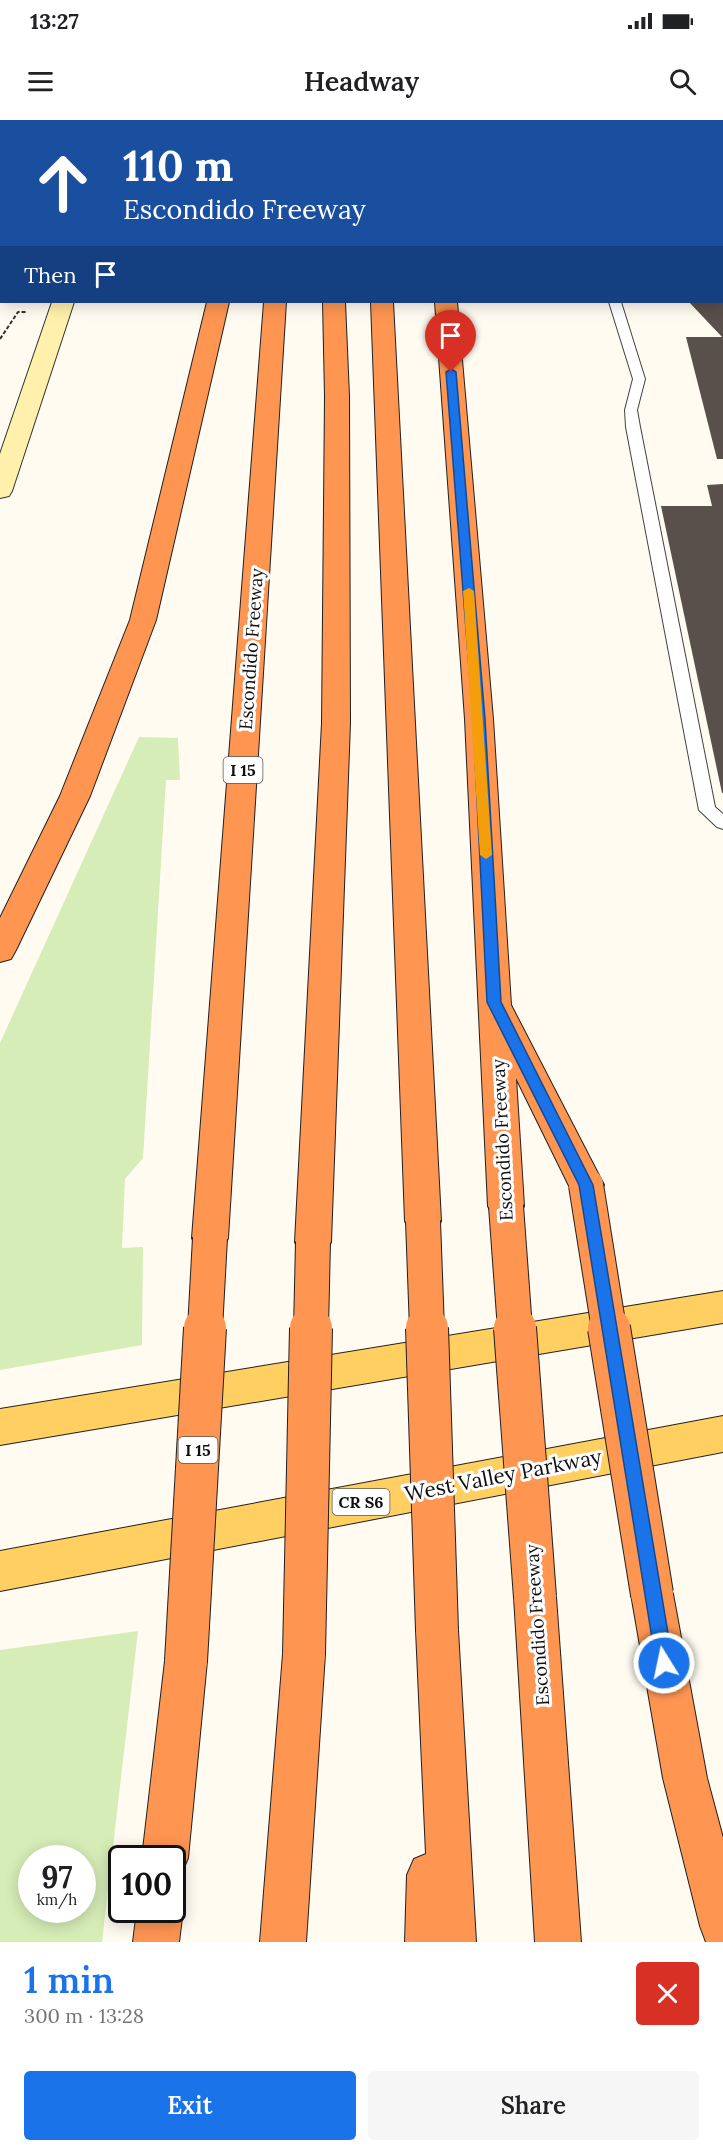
<!DOCTYPE html>
<meta charset="utf-8">
<style>
body{margin:0;font-family:Lora,serif;background:#f6f6f6;color:#202124;height:100vh;display:flex;flex-direction:column;font-size:22px;white-space:nowrap}
*{box-sizing:border-box;margin:0}
p{font-size:20px;color:#757577}
.icon{flex:none;width:33px;height:33px;fill:none;stroke:currentColor;stroke-width:2;stroke-linecap:round;stroke-linejoin:round}
.map{position:relative;height:1822px;overflow:hidden}
.panel{display:flex;flex-direction:column;background:#fff;flex:1}
.panel>*{flex:none}
.guide{position:absolute;left:0px;top:0px;width:723px;height:183px;box-shadow:0 3px 15px #0003;background:#1a4fa0;color:#fff;overflow:hidden}
.speed{position:absolute;left:18px;top:1725px;display:flex;gap:12px;font-size:30px;font-weight:700;text-align:center}
.speed>*{display:grid;place-content:center;width:78px;height:78px;border-radius:50%;background:#fff;box-shadow:0 3px 15px #0003;line-height:1}
.speed small{font-size:15px;font-weight:400}
.speed .limit{border:3px solid #111;border-radius:9px;background:#fff;color:#111}
.pin{position:absolute;display:grid;place-items:center;width:51px;height:51px;color:#fff;margin:-62px -26px;border-radius:50% 50% 50% 0;rotate:-45deg;box-shadow:0 0 6px #0007}
.pin .icon{rotate:45deg}
.me{position:absolute;width:66px;margin:-33px;rotate:350deg;stroke-linejoin:round;filter:drop-shadow(0 0 4px #0008)}
.turn{display:flex;align-items:center;gap:21px;height:126px;padding:0 24px;font-size:27px}
.turn .icon{width:78px;height:78px;stroke-width:2.5}
.turn b{display:block;font-size:42px;line-height:51px}
.then{display:flex;align-items:center;height:57px;padding:0 24px;background:#0003;gap:12px;font-size:22px}
.round{display:grid;place-items:center;flex:none;width:63px;height:63px;border-radius:6px;background:#f6f6f6}
.head{display:flex;align-items:center;justify-content:space-between;height:102px;padding:0 24px}
h1{font-size:36px;font-weight:600;line-height:45px;color:#1a73e8}
.primary-button{display:flex;gap:12px;margin-top:auto;padding:12px 24px}
.primary-button a{flex:1;height:69px;border-radius:6px;background:#1a73e8;color:#fff;font-size:24px;font-weight:600;line-height:69px;text-align:center}
.primary-button a+a{background:#f6f6f6;color:#202124}
.status{display:flex;justify-content:space-between;align-items:center;height:42px;padding:0 30px;background:#fff;direction:ltr}
.status svg{height:16px;fill:currentColor}
header{display:flex;justify-content:space-between;align-items:center;height:78px;padding:0 24px;background:#fff;font-size:27px;font-weight:600}
.map>svg:first-child{display:block}
.green{fill:#d6edb7;fill-rule:evenodd}
.building{fill:#594f4b}
.lines{fill:none;stroke-linecap:round;stroke-linejoin:round}
.lane-casing{stroke:#424242;stroke-width:2}
.secondary-casing{stroke:#313131;stroke-width:2}
.primary-casing{stroke:#202020;stroke-width:2}
.highway-casing{stroke:#202020;stroke-width:2}
.path{stroke:#313131;stroke-width:2;stroke-dasharray:4 2;stroke-linecap:butt}
.lane{fill:#fff;fill-rule:evenodd}
.secondary{fill:#fff1ac;fill-rule:evenodd}
.primary{fill:#ffcf61;fill-rule:evenodd}
.highway{fill:#fe9551;fill-rule:evenodd}
.highway-bridge-far1-casing{stroke:#202020;stroke-width:36;stroke-linecap:butt}
.highway-bridge-casing{stroke:#202020;stroke-width:44;stroke-linecap:butt}
.highway-bridge-far1{stroke:#fe9551;stroke-width:34}
.highway-bridge{stroke:#fe9551;stroke-width:42}
.route{fill:#1a73e8;stroke:#114b97;stroke-width:1.5}
.slow{fill:#f59e0b}
.labels{text-anchor:middle;dominant-baseline:central;stroke-width:6;stroke-linejoin:round;paint-order:stroke}
.shield{fill:#fff;stroke:#575757;stroke-width:1.5}
.shield-label{font-size:16px;font-weight:bold;fill:#0f0f0f}
.street-label{font-size:18px;fill:#0f0f0f;stroke:#fff}
.near-street-label{font-size:21px;fill:#0f0f0f;stroke:#fff}
</style>
<div class="status"><b>13:27</b><svg viewBox="0 0 49 12"><path d="M0 12V9h3v3zM5 12V6h3v6zM10 12V3h3v9zM15 12V0h3v12zM26 1h20v11H26zM47 4h2v5h-2z"/></svg></div>
<header><svg class="icon" aria-label="menu" viewBox="0 0 24 24"><path d="M4 6h16M4 12h16M4 18h16"/></svg>Headway<svg class="icon" aria-label="search" viewBox="0 0 24 24"><circle cx="10" cy="10" r="6"/><path d="M15 15l6 6"/></svg></header>
<div class="map">
<svg width="723" height="1822" viewBox="0 0 723 1822">
<rect width="100%" height="100%" fill="#fffbf1"/>
<g class="green">
<path d="M139,617L178,618L180,660H166L143,1038L125,1059L122,1128L143,1127L142,1225L0,1250V923Z"/>
<path d="M138,1511L102,1822H0V1530ZM32,1738H82V1790H32Z"/>
</g>
<g class="building">
<path d="M689,182H723V339H717L686,217H722Z"/>
<path d="M723,364V673H722L661,386H712L707,365Z"/>
</g>
<g class="lines">
<g class="lane-casing">
<g id="lane">
<rect x="560" y="0" width="10" height="2"/>
<path d="M609,182H621L645,259L637,290L640,307L715,687L723,694V709L717,707L699,690L626,307L625,290L633,259Z"/>
</g>
</g>
<g class="secondary-casing">
<g id="secondary">
<path d="M102,0H122L102,2Z"/>
<path d="M52,182H74L12,371L9,376L0,378V334Z"/>
</g>
</g>
<g class="primary-casing">
<g id="primary">
<path d="M723,1171V1203L0,1325V1289Z"/>
<path d="M723,1296V1332L0,1471V1431Z"/>
</g>
</g>
<g class="highway-casing">
<g id="highway">
<rect x="268" y="0" width="20" height="2"/>
<rect x="319" y="0" width="20" height="2"/>
<rect x="363" y="0" width="20" height="2"/>
<path d="M423,0H443L423,2Z"/>
<path d="M207,182H229L156,500L90,676L16,830L11,839L0,842V798L60,676L130,500Z"/>
<path d="M264,182H286L228,1118L223,1129L210,1134L197,1129L192,1118Z"/>
<path d="M323,182H345L349,276L350,603L331,1122L326,1133L313,1138L300,1133L295,1122L322,603L325,276Z"/>
<path d="M371,182H393L441,1101L436,1112L423,1116L410,1112L405,1101Z"/>
<path d="M435,182H457L493,599L511,885L604,1065L598,1076L586,1080L574,1076L516,958L524,1086L519,1097L506,1101L493,1097L488,1086L465,599Z"/>
<path d="M652,1454L667,1460L673,1474L707,1658L723,1718V1822H706L700,1806L663,1658L631,1474L637,1460Z"/>
<path d="M535,1457L550,1463L556,1477L581,1822H535L514,1477L520,1463Z"/>
<path d="M437,1489L452,1495L458,1510L476,1822H405L407,1755L414,1739L426,1734L416,1510L422,1495Z"/>
<path d="M304,1513L319,1519L325,1534L306,1822H260L283,1534L289,1519Z"/>
<path d="M186,1520L201,1526L207,1541L188,1738L181,1754L172,1758V1738H142L165,1541L171,1526Z"/>
<path d="M172,1772L176,1774L183,1790L179,1822H133L137,1790H172Z"/>
</g>
</g>
<path class="path" d="M0,219L18,192H26"/>
<use href="#lane" class="lane"/>
<use href="#secondary" class="secondary"/>
<use href="#primary" class="primary"/>
<use href="#highway" class="highway"/>
<g class="highway-bridge-far1-casing">
<g id="highway-bridge-far1">
<path d="M586,1065L609,1209"/>
<path d="M506,1086L515,1209"/>
<path d="M423,1101L427,1209"/>
<path d="M205,1209L210,1118"/>
<path d="M311,1209L313,1122"/>
</g>
</g>
<g class="highway-bridge-casing">
<g id="highway-bridge">
<path d="M427,1208L437,1510"/>
<path d="M515,1208L535,1477"/>
<path d="M609,1208L652,1474"/>
<path d="M304,1534L311,1208"/>
<path d="M186,1541L205,1208"/>
</g>
</g>
<use href="#highway-bridge-far1" class="highway-bridge-far1"/>
<use href="#highway-bridge" class="highway-bridge"/>
</g>
<path class="route" d="M451,249L456,252L485,599L501,882L593,1065L673,1543L671,1549L664,1552L658,1549L656,1543L579,1065L487,882L473,599L446,252Z"/>
<path class="slow" d="M469,468L474,471L492,735L486,739L480,735L463,471Z"/>
<g class="labels">
<g class="shield">
<rect x="223.5" y="637" width="39" height="26" rx="4.5"/>
<rect x="178.5" y="1317" width="39" height="26" rx="4.5"/>
<rect x="332.5" y="1369" width="57" height="26" rx="4.5"/>
</g>
<g class="shield-label">
<text x="243" y="650">I 15</text>
<text x="198" y="1330">I 15</text>
<text x="361" y="1382">CR S6</text>
</g>
<g class="street-label">
<text transform="translate(251 529) rotate(-86)">Escondido Freeway</text>
<text transform="translate(502 1020) rotate(-93)">Escondido Freeway</text>
<text transform="translate(537 1505) rotate(-94)">Escondido Freeway</text>
</g>
<g class="near-street-label">
<text transform="translate(503 1355) rotate(-11)">West Valley Parkway</text>
</g>
</g>
</svg>
<div class="speed"><div>97<small>km/h</small></div><div class="limit">100</div></div>
<div class="pin" style="left:451px;top:252px;background:#d93025"><svg class="icon" aria-label="arrive" viewBox="0 0 24 24"><path d="M6 21V4h12l-3 4 3 4H6"/></svg></div>
<svg class="me" style="left:664px;top:1543px" viewBox="-20 -20 40 40"><circle r="17" fill="#1a73e8" stroke="#fff" stroke-width="3"/><path d="M0-11L8 9 0 5-8 9z" fill="#fff"/></svg>
<div class="guide">
<div class="turn"><svg class="icon" aria-label="ahead" viewBox="0 0 24 24"><path d="M12 20V5M6 11l6-6 6 6"/></svg><div><b>110 m</b>Escondido Freeway</div></div>
<div class="then">Then<svg class="icon" aria-label="arrive" viewBox="0 0 24 24"><path d="M6 21V4h12l-3 4 3 4H6"/></svg></div>
</div>
</div>
<section class="panel">
<div class="head"><div><h1>1 min</h1><p>300 m · 13:28</p></div><a class="round" style="background:#d93025;color:#fff"><svg class="icon" aria-label="close" viewBox="0 0 24 24"><path d="M6 6l12 12M18 6L6 18"/></svg></a></div>
<div class="primary-button"><a>Exit</a><a>Share</a></div>
</section>
